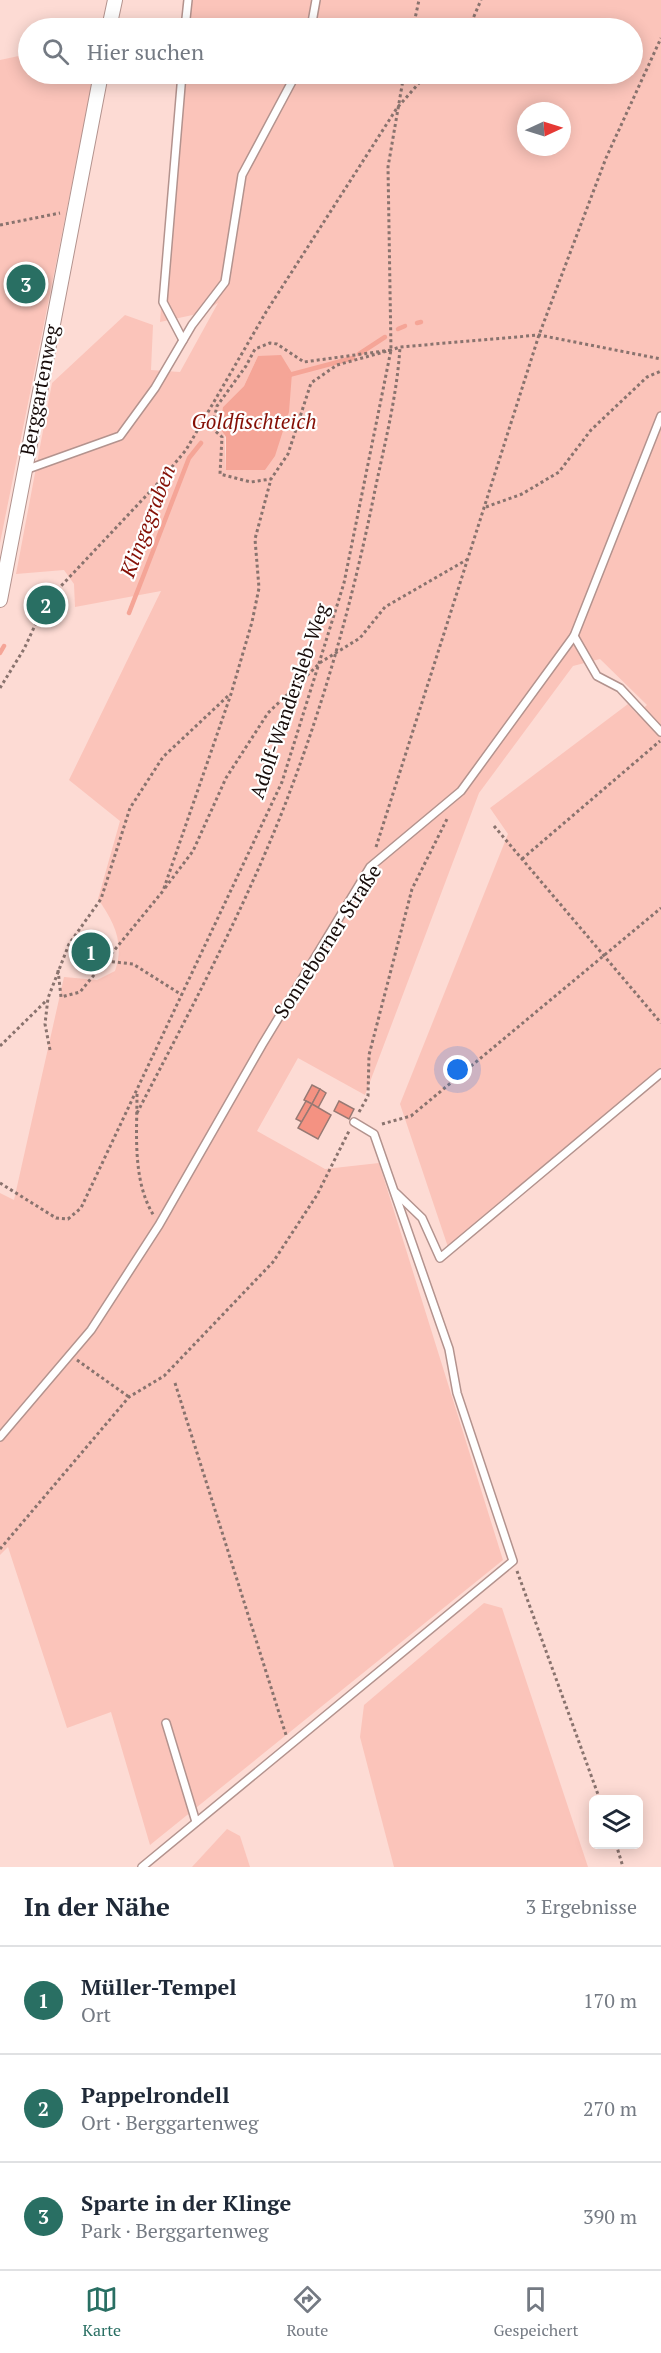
<!DOCTYPE html>
<html lang="de">
<head>
<meta charset="utf-8">
<style>
	body { margin:0; font-family:"PT Serif",serif; background:#f2f2f3; color:#1f2937 }
	.controls { position:absolute; right:18px; bottom:18px; display:grid; overflow:hidden; border-radius:9px; box-shadow:0 3px 15px #0003 }
	.controls button { width:54px; height:54px; display:grid; place-items:center; padding:0; border:0; border-bottom:2px solid #e0e1e3; background:#fff; color:#1f2937; font:30px sans-serif }
	.compass { position:absolute; left:517px; top:102px; width:54px; height:54px; border-radius:50%; background:#fff; box-shadow:0 3px 15px #0003; rotate:86deg }
	.you { position:absolute; left:458px; top:1070px; width:21px; height:21px; margin:-15px; border:4px solid #fff; border-radius:50%; background:#1a73e8; box-shadow:0 0 0 9px #1a73e833 }
	.badge { display:grid; place-items:center; width:39px; height:39px; border-radius:50%; background:#296f63; color:#fff; font-size:20px; font-weight:700 }
	.pin { position:absolute; translate:-50% -50%; border:3px solid #fff; box-shadow:0 2px 6px #0006 }
	.list { margin:0; padding:0; list-style:none }
	h2 { display:flex; justify-content:space-between; align-items:center; height:78px; margin:0; padding:0 24px; font-size:26px }
	h2 small { font-size:20px; font-weight:400; color:#747a83 }
	.list li { display:grid; grid-template-columns:39px 1fr auto; gap:18px; align-items:center; box-sizing:border-box; height:108px; padding:0 24px; border-top:2px solid #e0e1e3 }
	.list b { display:block; font-size:22px; white-space:nowrap }
	.list p { margin:0; font-size:20px; white-space:nowrap; color:#747a83 }
	.list em { font-size:20px; font-style:normal; color:#747a83 }
	.icon { flex:none; width:33px; height:33px; fill:none; stroke:currentColor; stroke-width:2; stroke-linecap:round; stroke-linejoin:round }
	.map { position:relative; flex:none; width:661px; height:1867px; overflow:hidden }
	.search { position:absolute; background:#fff; box-shadow:0 3px 15px #0003; left:18px; right:18px; top:18px; height:66px; display:flex; align-items:center; gap:15px; box-sizing:border-box; padding:0 21px; border-radius:33px; color:#747a83; font-size:22px }
	.sheet { height:402px; background:#fff }
	nav { display:flex; justify-content:space-around; align-items:center; box-sizing:border-box; height:84px; border-top:2px solid #e0e1e3; background:#fff; font-size:16px; color:#747a83 }
	nav a { display:grid; justify-items:center; gap:3px }
	nav .on { color:#296f63 }
	.map>svg:first-child { display:block }
	.green { fill:#fbc4ba; fill-rule:evenodd }
	.water { fill:#f5a597 }
	.lines { fill:none; stroke-linecap:round; stroke-linejoin:round }
	.stream { stroke:#f5a597; stroke-width:4.5 }
	.building { fill:#f49282; stroke:#977973; stroke-width:1.5 }
	.lane-casing { stroke:#b3938e; stroke-width:10 }
	.street-casing { stroke:#b3938e; stroke-width:16 }
	.path { stroke:#89736e; stroke-width:3; stroke-dasharray:3 3; stroke-linecap:butt }
	.lane { stroke:#fff; stroke-width:7 }
	.street { stroke:#fff; stroke-width:14 }
	.labels { text-anchor:middle; dominant-baseline:central; stroke-width:4.5; stroke-linejoin:round; paint-order:stroke }
	.street-label { font-size:20px; fill:#170c0a; stroke:#fff }
	.water-label { font-size:21px; font-style:italic; fill:#851006; stroke:#fff }
</style>
</head>
<body>
<div class="map">
<svg width="661" height="1867" viewBox="0 0 661 1867">
	<rect width="100%" height="100%" fill="#fddbd4"/>
	<g class="green">
		<path d="M183,0h478v1074l-212,176 -49,-146 108,-270 -18,-26 138,-104 9,10 10,-9 -47,-46 -27,7 -94,127 -114,302 -67,-37 -41,73 68,38 54,-6 124,397 -353,285 -39,-133 -44,16 -59,-181 -8,8v-362l14,7 50,-223 33,3 18,-9c10,-28 -1,-49 -17,-72l22,-78 -51,-41 92,-189 -86,16 -1,-23 -10,-14 -48,4 36,-191 73,-68 28,10 -2,45 29,2 38,-69 -16,10 -42,9 18,-248h454v-46h-451zM526,111h36v36h-36zM258,356l-32,114 -3,-63 21,-21z"/>
		<polygon points="28,54 28,74 94,74 0,543 0,60"/>
		<polygon points="484,1603 502,1608 588,1867 394,1867 360,1737 364,1705"/>
		<polygon points="227,1829 240,1836 250,1867 192,1867"/>
	</g>
	<polygon class="water" points="281,355 292,373 289,412 275,456 265,470 226,470 226,437 220,428 223,407 244,386 258,356"/>
	<g class="lines">
		<g class="stream">
			<polyline points="417,323 421,322"/>
			<polyline points="398,329 405,326"/>
			<polyline points="359,354 385,337"/>
			<polyline points="289,375 353,358"/>
			<polyline points="129,613 189,458 201,443"/>
			<polyline points="0,653 4,646"/>
		</g>
	</g>
	<g class="building">
		<circle cx="91" cy="952" r="6"/>
		<polygon points="312,1085 320,1089 312,1104 304,1100"/>
		<polygon points="320,1089 326,1093 318,1108 312,1104"/>
		<polygon points="306,1101 312,1104 302,1122 296,1119"/>
		<polygon points="339,1101 354,1109 349,1119 334,1111"/>
		<polygon points="312,1104 331,1115 318,1139 298,1128"/>
	</g>
	<g class="lines">
		<g class="lane-casing">
			<g id="lane">
				<polyline points="185,28 188,0"/>
				<polyline points="311,28 316,0"/>
				<polyline points="182,74 163,302 183,340"/>
				<polyline points="25,470 120,436 155,388 192,325 225,282 242,175 296,74"/>
				<polyline points="574,636 597,676 620,688 661,732"/>
				<polyline points="396,1193 422,1218 440,1258 661,1073"/>
				<polyline points="0,1437 91,1330 159,1225 262,1045 370,867 461,791 574,636 661,416"/>
				<polyline points="166,1723 196,1822"/>
				<polyline points="142,1867 513,1561 457,1393 449,1349 374,1134 354,1122"/>
			</g>
		</g>
		<g class="street-casing">
			<g id="street">
				<polyline points="109,28 115,0"/>
				<polyline points="0,600 101,74"/>
			</g>
		</g>
		<g class="path">
			<polyline points="413,28 419,0"/>
			<polyline points="469,28 481,0"/>
			<polyline points="0,225 60,213"/>
			<polyline points="391,350 304,362 277,344 270,343 255,349 246,366 217,406 212,428 222,437 220,474 251,482 271,479 288,454 311,383 337,365 391,350 400,347 539,335 661,359"/>
			<polyline points="486,507 522,494 559,472 591,430 647,377 661,371"/>
			<polyline points="0,688 24,649 46,602 160,481 186,450 266,312 397,108 427,74"/>
			<polyline points="494,826 661,1023"/>
			<polyline points="376,847 539,335 606,158 661,38"/>
			<polyline points="522,859 660,741"/>
			<polyline points="165,888 193,851 226,778 268,713 321,662 360,638 385,607 468,559"/>
			<polyline points="106,961 133,964 182,995"/>
			<polyline points="58,970 61,997 80,992 163,891 231,694 252,622 259,588 255,539 271,479"/>
			<polyline points="0,1046 47,1000"/>
			<polyline points="50,1050 45,1024 48,998 69,944 101,899 130,808 163,757 229,695"/>
			<path d="M137,1094c0,39 -5,87 17,122"/>
			<polyline points="359,1112 368,1096 369,1055 412,889 448,817"/>
			<path d="M137,1113c54,-104 115,-218 155,-327 36,-96 63,-196 83,-296 10,-48 22,-94 25,-143"/>
			<polyline points="382,1124 411,1116 661,908"/>
			<polyline points="0,1183 56,1218 68,1219 81,1208 282,782 344,583 391,350 388,167 404,74"/>
			<polyline points="77,1360 129,1397"/>
			<polyline points="175,1383 286,1735"/>
			<polyline points="0,1549 129,1397 164,1376 273,1262 317,1195 349,1131"/>
			<polyline points="517,1571 600,1800"/>
			<polyline points="616,1844 623,1867"/>
		</g>
		<use href="#lane" class="lane"/>
		<use href="#street" class="street"/>
	</g>
	<g class="labels">
		<g class="street-label">
			<text transform="translate(39 390) rotate(-79)">Berggartenweg</text>
			<text transform="translate(289 701) rotate(-71)">Adolf-Wandersleb-Weg</text>
			<text transform="translate(327 941) rotate(-57)">Sonneborner Straße</text>
		</g>
		<g class="water-label">
			<text x="254" y="421">Goldfischteich</text>
			<text transform="translate(147 521) rotate(-69)">Klingegraben</text>
		</g>
	</g>
</svg>
<div class="controls">
<button><svg class="icon" aria-label="layers" viewBox="0 0 24 24"><path d="M12 4l9 5-9 5-9-5zM3 14l9 5 9-5"/></svg></button>
</div>
<svg class="compass" viewBox="-18 -18 36 36"><path d="M0-13l5 13h-10z" fill="#e53935"/><path d="M0 13l5-13h-10z" fill="#747a83"/></svg>
<div class="you"></div>
<div class="pin badge" style="left:91px;top:952px">1</div>
<div class="pin badge" style="left:46px;top:605px">2</div>
<div class="pin badge" style="left:26px;top:284px">3</div>
<div class="search"><svg class="icon" aria-label="search" viewBox="0 0 24 24"><circle cx="10" cy="10" r="6"/><path d="M15 15l6 6"/></svg>Hier suchen</div>
</div>
<section class="sheet">
<h2>In der Nähe<small>3 Ergebnisse</small></h2>
<ul class="list">
<li><span class="badge">1</span><div><b>Müller-Tempel</b><p>Ort</p></div><em>170 m</em></li>
<li><span class="badge">2</span><div><b>Pappelrondell</b><p>Ort · Berggartenweg</p></div><em>270 m</em></li>
<li><span class="badge">3</span><div><b>Sparte in der Klinge</b><p>Park · Berggartenweg</p></div><em>390 m</em></li>
</ul>
</section>
<nav>
<a class="on"><svg class="icon" aria-label="map" viewBox="0 0 24 24"><path d="M3 6l6-2 6 2 6-2v14l-6 2-6-2-6 2zM9 4v14M15 6v14"/></svg>Karte</a>
<a><svg class="icon" aria-label="directions" viewBox="0 0 24 24"><path d="M12 3l9 9-9 9-9-9zM9 14v-3h6M13 9l2 2-2 2"/></svg>Route</a>
<a><svg class="icon" aria-label="saved" viewBox="0 0 24 24"><path d="M7 4h10v16l-5-4-5 4z"/></svg>Gespeichert</a>
</nav>
</body>
</html>
